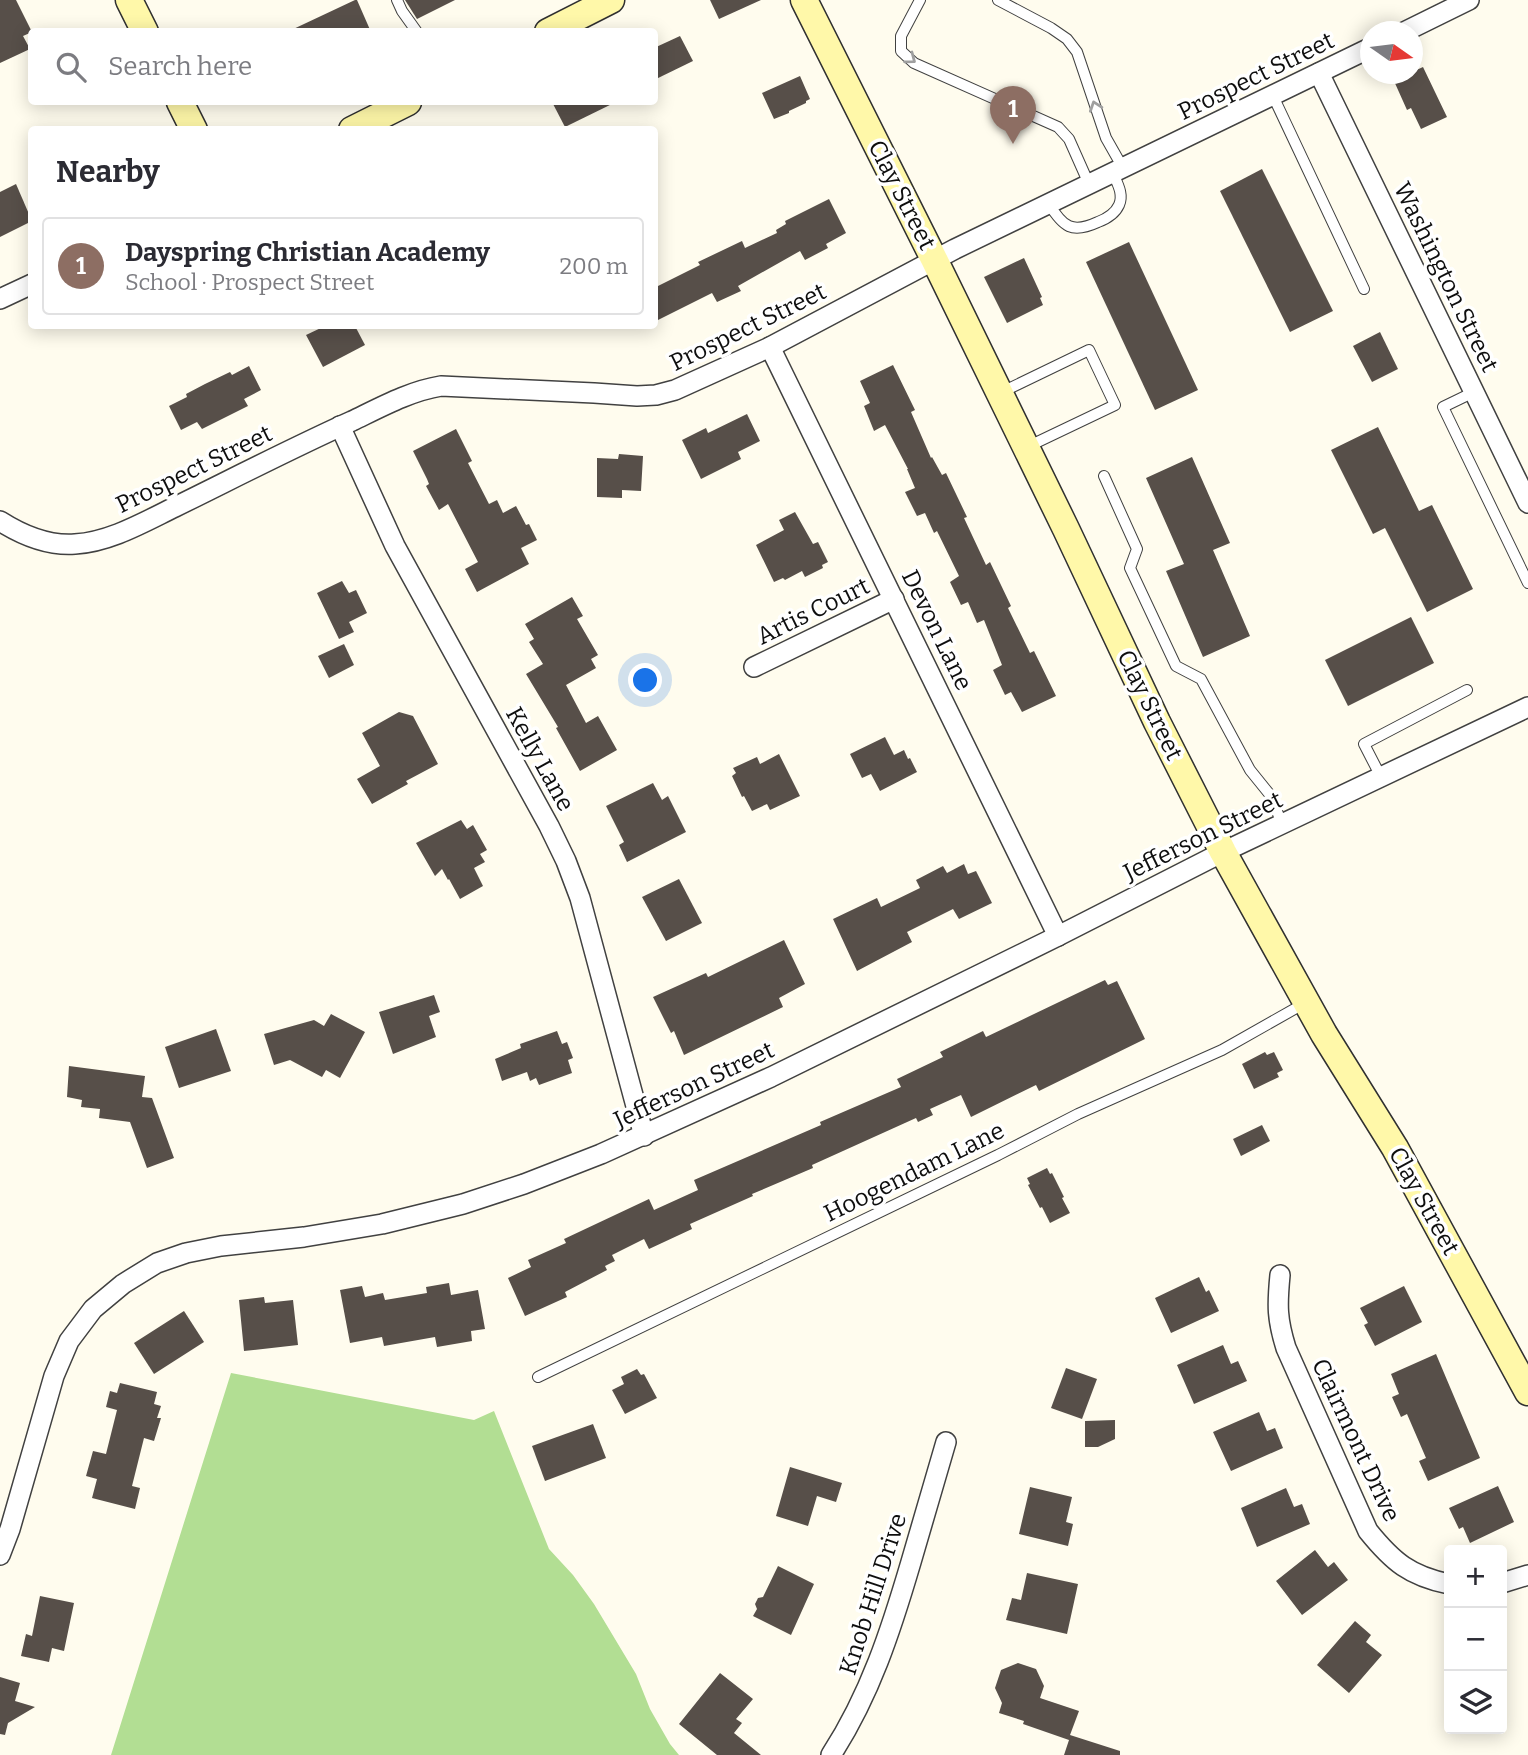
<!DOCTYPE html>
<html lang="en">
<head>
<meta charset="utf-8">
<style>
	body { margin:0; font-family:Bitter,serif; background:#f2f2f3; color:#2b2b33 }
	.controls { position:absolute; right:21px; bottom:21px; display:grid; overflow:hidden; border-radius:7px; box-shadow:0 4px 18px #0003 }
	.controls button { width:63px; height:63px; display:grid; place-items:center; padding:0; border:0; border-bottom:2px solid #e1e1e2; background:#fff; color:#2b2b33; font:35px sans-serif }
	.compass { position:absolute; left:1360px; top:21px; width:63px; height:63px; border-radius:50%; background:#fff; box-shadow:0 4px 18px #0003; rotate:104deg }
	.you { position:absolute; left:646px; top:681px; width:24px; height:24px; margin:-18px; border:5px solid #fff; border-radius:50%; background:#1a73e8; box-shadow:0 0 0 10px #1a73e833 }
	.badge { display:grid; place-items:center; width:46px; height:46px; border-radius:50%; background:#c81b1e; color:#fff; font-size:23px; font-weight:700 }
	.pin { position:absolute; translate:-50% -58px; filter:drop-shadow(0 2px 4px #0008) }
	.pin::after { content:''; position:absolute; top:37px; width:24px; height:21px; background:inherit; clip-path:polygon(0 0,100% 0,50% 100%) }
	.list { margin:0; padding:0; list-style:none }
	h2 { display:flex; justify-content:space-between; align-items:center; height:91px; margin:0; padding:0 28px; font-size:30px }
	h2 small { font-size:23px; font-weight:400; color:#7c7c81 }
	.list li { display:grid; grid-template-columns:46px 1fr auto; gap:21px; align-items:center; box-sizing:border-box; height:98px; margin:0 14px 14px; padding:0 14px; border:2px solid #e1e1e2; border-radius:7px }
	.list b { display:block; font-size:26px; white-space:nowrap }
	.list p { margin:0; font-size:23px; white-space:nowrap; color:#7c7c81 }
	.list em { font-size:23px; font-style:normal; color:#7c7c81 }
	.icon { flex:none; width:38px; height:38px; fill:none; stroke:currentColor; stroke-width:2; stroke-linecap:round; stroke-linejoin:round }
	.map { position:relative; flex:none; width:1528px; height:1755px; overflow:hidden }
	.search { position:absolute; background:#fff; box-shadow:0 4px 18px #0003; left:28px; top:28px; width:630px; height:77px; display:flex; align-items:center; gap:18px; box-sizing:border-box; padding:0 24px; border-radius:7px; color:#7c7c81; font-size:26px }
	.panel { position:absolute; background:#fff; box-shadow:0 4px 18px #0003; left:28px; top:126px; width:630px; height:203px; border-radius:7px }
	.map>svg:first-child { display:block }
	.forest { fill:#b2de93 }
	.building { fill:#574f49 }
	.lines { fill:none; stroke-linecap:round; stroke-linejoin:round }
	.lane-casing { stroke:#414141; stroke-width:12 }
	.street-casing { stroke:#414141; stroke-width:22 }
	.secondary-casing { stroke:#303030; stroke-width:29 }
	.lane { stroke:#fff; stroke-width:10 }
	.street { stroke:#fff; stroke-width:19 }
	.secondary { stroke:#fff8a9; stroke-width:26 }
	.oneway { stroke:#9f9f9f }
	.labels { text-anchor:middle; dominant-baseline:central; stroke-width:7; stroke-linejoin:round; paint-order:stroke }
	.street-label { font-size:24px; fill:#0e0e0e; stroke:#fff }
</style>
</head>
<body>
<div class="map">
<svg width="1528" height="1755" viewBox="0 0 1528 1755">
	<rect width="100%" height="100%" fill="#fffcee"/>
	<polygon class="forest" points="231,1373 474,1420 494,1411 549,1549 573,1575 594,1604 636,1674 650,1709 670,1744 679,1755 111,1755"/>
	<g class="building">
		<polygon points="0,0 16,0 32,32 23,36 30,49 0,63"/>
		<polygon points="355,0 357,0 371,32 287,32"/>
		<polygon points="405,0 455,0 417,19"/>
		<polygon points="710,0 761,0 719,19"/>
		<polygon points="680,36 693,61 654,80 654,48"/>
		<polygon points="1423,67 1447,117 1421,129 1411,108 1407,110 1394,81 1412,74 1412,72"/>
		<polygon points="800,76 810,99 806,101 806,103 789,111 789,113 774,119 762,93"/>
		<polygon points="552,102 616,102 565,127"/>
		<polygon points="1262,169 1333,311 1290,332 1220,191"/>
		<polygon points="16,184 32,221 0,237 0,192"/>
		<polygon points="829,199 846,233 826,244 828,248 805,260 800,251 738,286 741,291 717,302 712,293 654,322 654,288 700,265 698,262 742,241 745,248 777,233 776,230 786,224 785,221"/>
		<polygon points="1129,242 1198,390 1155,410 1086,262"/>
		<polygon points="1024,258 1042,297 1040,298 1043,305 1007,323 984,277"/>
		<polygon points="325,326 355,326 365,345 323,367 306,335"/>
		<polygon points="1380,332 1398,369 1372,382 1353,346"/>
		<polygon points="893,365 915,410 911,412 931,458 932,457 942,475 946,473 967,517 964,518 986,565 990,562 1011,606 1008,608 1030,653 1034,651 1056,696 1022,712 1011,692 1005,695 993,670 1002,665 984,620 977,623 968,602 961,605 950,582 959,576 937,531 934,533 925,513 917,516 905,492 915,488 907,469 908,469 885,425 874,431 864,406 870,403 860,381"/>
		<polygon points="249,366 261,390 244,399 248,406 202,429 197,422 181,430 169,406 187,397 186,394 205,384 230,372 232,375"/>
		<polygon points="747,414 760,441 738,452 741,459 701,479 682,440 706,428 708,433"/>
		<polygon points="1378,427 1419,511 1432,505 1473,589 1427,612 1385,528 1373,534 1331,450"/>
		<polygon points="456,429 472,461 468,463 489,504 497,500 503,513 516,506 526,525 529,524 537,540 521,548 529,564 477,592 465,569 478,562 448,504 439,510 426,486 429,484 427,479 413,451"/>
		<polygon points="619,454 643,456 641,491 622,490 622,498 597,497 597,458 618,459"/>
		<polygon points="1192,457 1230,543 1213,550 1250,636 1203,657 1166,571 1184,564 1146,478"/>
		<polygon points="795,512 813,544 818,542 828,562 822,565 823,568 805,577 802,571 785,580 783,578 774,582 756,545 784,530 779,520"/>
		<polygon points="342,581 349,593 356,590 367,613 349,622 354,632 339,639 317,593"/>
		<polygon points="572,597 583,616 577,619 598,655 591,659 596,668 566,685 586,723 598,716 617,750 580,771 556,728 558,727 526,674 543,664 529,642 534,639 525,624"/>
		<polygon points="1411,617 1434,663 1348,706 1325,660"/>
		<polygon points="344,644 354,665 329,678 318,656"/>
		<polygon points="399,712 413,716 438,764 406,781 408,784 372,804 357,779 380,766 362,733"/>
		<polygon points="885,737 894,755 904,750 908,759 910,758 917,772 880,791 871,774 862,778 850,754"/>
		<polygon points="779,754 800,796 770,810 767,804 752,811 744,796 742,797 732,776 736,773 733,768 757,757 760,764"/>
		<polygon points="653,783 662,800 668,796 686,832 627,862 619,845 624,842 606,806"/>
		<polygon points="461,820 467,829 473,825 487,850 480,854 485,862 474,868 483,886 460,899 449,879 448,880 442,869 435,876 416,843"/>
		<polygon points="964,864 968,874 976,871 992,903 959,919 953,909 907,932 912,942 857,971 833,919 877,898 881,907 920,888 916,880 943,866 947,873"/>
		<polygon points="679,879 702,923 666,941 642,897"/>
		<polygon points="784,940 805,984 779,998 783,1007 684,1055 674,1031 671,1033 653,997 706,973 708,977"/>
		<polygon points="1105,980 1108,985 1117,981 1145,1039 1039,1091 1036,1085 971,1117 961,1095 930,1109 933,1115 918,1122 916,1118 812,1165 813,1168 752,1194 753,1196 690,1224 692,1229 649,1249 644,1239 612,1255 615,1261 605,1266 607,1270 565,1292 567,1297 525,1316 508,1278 531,1267 528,1260 566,1243 564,1239 649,1199 654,1210 698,1190 694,1180 821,1125 820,1122 901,1087 897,1079 943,1057 940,1052 983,1031 986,1037"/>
		<polygon points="434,995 440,1012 429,1016 436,1037 393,1054 379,1012"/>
		<polygon points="331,1014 365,1032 340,1078 326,1070 322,1077 290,1060 274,1065 264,1034 314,1020 324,1026"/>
		<polygon points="216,1029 231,1071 179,1088 165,1047"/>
		<polygon points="557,1031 562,1044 567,1042 573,1058 568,1060 572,1073 539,1085 536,1078 530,1081 527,1072 502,1081 495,1059 521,1048 520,1044"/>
		<polygon points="1265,1052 1267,1055 1274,1052 1283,1070 1277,1073 1279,1077 1254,1089 1242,1064"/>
		<polygon points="69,1066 145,1076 142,1097 152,1098 174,1158 147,1168 130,1122 99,1118 100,1109 81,1107 82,1100 67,1097"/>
		<polygon points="1262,1125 1270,1141 1241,1156 1233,1139"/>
		<polygon points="1047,1168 1050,1174 1052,1173 1064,1197 1062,1198 1070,1213 1050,1223 1042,1207 1040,1208 1028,1185 1030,1184 1027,1178"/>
		<polygon points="1199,1277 1206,1292 1209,1290 1219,1311 1171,1333 1155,1298"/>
		<polygon points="449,1283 451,1295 478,1290 485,1329 471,1331 472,1341 437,1347 435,1337 384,1346 382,1337 350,1343 340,1290 362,1286 365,1297 383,1293 385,1300 427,1293 426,1287"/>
		<polygon points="1404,1286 1422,1322 1375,1346 1364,1325 1368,1323 1360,1308"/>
		<polygon points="264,1297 265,1303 293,1300 298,1345 244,1351 239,1300"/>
		<polygon points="184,1311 204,1342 154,1374 134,1343"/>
		<polygon points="1223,1345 1231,1364 1238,1361 1247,1381 1194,1404 1177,1365"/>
		<polygon points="1436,1354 1480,1458 1428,1481 1419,1461 1426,1458 1407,1414 1401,1417 1392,1397 1399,1394 1391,1374"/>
		<polygon points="1066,1368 1097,1379 1082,1419 1051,1408"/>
		<polygon points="637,1369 641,1375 644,1374 657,1398 625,1414 612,1390 624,1384 621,1377"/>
		<polygon points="120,1383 157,1392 154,1404 161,1406 157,1418 161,1418 154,1441 144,1438 132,1486 140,1488 135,1509 92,1498 97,1479 86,1476 93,1451 106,1454 117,1410 106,1407 110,1391 117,1393"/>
		<polygon points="1259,1412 1267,1431 1275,1428 1283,1448 1231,1471 1213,1432"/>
		<polygon points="1115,1420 1115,1439 1098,1447 1085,1447 1085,1421"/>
		<polygon points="593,1424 606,1458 545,1481 532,1446"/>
		<polygon points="790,1467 842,1483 836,1502 817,1496 808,1526 776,1516"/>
		<polygon points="1498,1486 1514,1522 1470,1543 1463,1527 1459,1529 1449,1508"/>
		<polygon points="1030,1487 1072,1497 1066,1522 1073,1524 1068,1546 1019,1534"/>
		<polygon points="1286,1488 1294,1507 1302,1504 1310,1524 1257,1547 1241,1508"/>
		<polygon points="1315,1550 1328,1567 1334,1562 1348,1580 1302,1615 1276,1581"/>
		<polygon points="778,1566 814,1584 791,1635 753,1616 757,1609 755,1604 758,1598 763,1597"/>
		<polygon points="1027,1573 1078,1584 1067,1634 1006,1620 1012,1598 1021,1600"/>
		<polygon points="40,1596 74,1603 64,1651 52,1648 49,1662 21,1656 26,1634 32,1636"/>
		<polygon points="1355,1621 1371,1635 1366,1642 1382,1655 1349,1693 1317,1665"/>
		<polygon points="1018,1663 1036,1669 1044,1686 1040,1698 1079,1711 1070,1735 1120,1751 1120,1755 1064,1755 1070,1737 1069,1740 1023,1724 1024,1721 999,1713 1002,1703 995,1688 1001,1670"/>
		<polygon points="720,1673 753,1699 736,1719 742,1723 734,1733 761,1755 717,1755 679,1724"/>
		<polygon points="0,1677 20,1683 15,1701 35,1707 8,1723 5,1735 0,1734"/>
	</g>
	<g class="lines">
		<g class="lane-casing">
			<g id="lane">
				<polyline points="397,0 402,11 417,32"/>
				<polyline points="920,0 901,36 901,51 914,63 1058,127 1069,139 1089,184"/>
				<polyline points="998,0 1051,28 1067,39 1077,52 1106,138 1123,168"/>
				<polyline points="1273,96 1364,289"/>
				<path d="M1049,204c14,23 23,30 49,18 8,-3 17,-8 21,-17 5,-11 -2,-22 -6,-32"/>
				<polyline points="1474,392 1443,407 1528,583"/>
				<polyline points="1000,393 1089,350 1115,405 1027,447"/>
				<polyline points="1104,476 1137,549 1130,568 1176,666 1201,679 1250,770 1271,796 1282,824"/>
				<polyline points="1381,777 1364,744 1467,690"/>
				<polyline points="538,1377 998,1155 1078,1114 1222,1050 1305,1003"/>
			</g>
		</g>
		<g class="street-casing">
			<g id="street">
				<polyline points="1404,32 1469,0"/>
				<polyline points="1319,73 1528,503"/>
				<polyline points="0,299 32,284"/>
				<polyline points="770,347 1058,936"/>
				<polyline points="340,426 395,546 549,826 566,861 580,898 644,1136"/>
				<path d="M0,521c22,14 48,25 75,23 35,-2 69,-22 100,-37 59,-29 117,-59 177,-86 29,-14 58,-30 89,-35l153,7 43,3 19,-1 19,-5 95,-43 185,-98 415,-201"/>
				<polyline points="754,667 894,599"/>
				<path d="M1280,1275c-3,31 -3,44 6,73l82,183c25,31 42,45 81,53"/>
				<polyline points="0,1555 10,1529 54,1376 69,1341 93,1309 123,1284 157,1263 186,1253 221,1246 304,1237 382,1224 463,1204 524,1184 601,1154 771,1077 1058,936 1223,852 1528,707"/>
				<polyline points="1502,1583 1528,1575"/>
				<path d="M831,1755c39,-60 60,-125 80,-193 12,-40 23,-80 35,-120"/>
			</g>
		</g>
		<g class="secondary-casing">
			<g id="secondary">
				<polyline points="129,0 145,32"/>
				<polyline points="804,0 934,259 1066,529 1157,722 1223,852 1324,1034 1395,1148 1528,1392"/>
				<polyline points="548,32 611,0"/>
				<polyline points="180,102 194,130"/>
				<polyline points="352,130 408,102"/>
			</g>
		</g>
		<use href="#lane" class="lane"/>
		<use href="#street" class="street"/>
		<use href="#secondary" class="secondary"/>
	</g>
	<defs><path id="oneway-chevron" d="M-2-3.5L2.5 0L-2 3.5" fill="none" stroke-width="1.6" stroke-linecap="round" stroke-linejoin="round" transform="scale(1.75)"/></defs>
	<g class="oneway">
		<use href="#oneway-chevron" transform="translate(911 59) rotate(37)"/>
		<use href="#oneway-chevron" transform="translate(1095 106) rotate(-109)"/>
	</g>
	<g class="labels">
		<g class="street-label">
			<text transform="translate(1256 76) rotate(-26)">Prospect Street</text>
			<text transform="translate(902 195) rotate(63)">Clay Street</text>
			<text transform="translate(1446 277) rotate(64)">Washington Street</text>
			<text transform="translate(748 327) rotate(-26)">Prospect Street</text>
			<text transform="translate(194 469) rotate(-26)">Prospect Street</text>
			<text transform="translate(813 611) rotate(-26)">Artis Court</text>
			<text transform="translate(937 630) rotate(64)">Devon Lane</text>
			<text transform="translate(1150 705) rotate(64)">Clay Street</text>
			<text transform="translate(540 759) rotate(61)">Kelly Lane</text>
			<text transform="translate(1203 836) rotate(-26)">Jefferson Street</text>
			<text transform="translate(694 1085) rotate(-25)">Jefferson Street</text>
			<text transform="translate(914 1172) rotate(-26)">Hoogendam Lane</text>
			<text transform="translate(1424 1201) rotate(61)">Clay Street</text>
			<text transform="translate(1356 1440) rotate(65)">Clairmont Drive</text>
			<text transform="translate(873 1594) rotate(-72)">Knob Hill Drive</text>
		</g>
	</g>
</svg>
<div class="controls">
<button>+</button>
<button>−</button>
<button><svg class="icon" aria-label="layers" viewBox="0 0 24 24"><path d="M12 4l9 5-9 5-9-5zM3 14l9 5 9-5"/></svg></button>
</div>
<svg class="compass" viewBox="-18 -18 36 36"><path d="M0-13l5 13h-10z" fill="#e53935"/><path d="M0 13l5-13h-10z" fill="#7c7c81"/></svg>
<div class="you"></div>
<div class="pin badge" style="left:1013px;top:144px;background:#8d6e63">1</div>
<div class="search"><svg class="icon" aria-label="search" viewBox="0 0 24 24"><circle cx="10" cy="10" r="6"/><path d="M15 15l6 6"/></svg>Search here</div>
<section class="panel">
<h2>Nearby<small></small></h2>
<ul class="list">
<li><span class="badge" style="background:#8d6e63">1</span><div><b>Dayspring Christian Academy</b><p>School · Prospect Street</p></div><em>200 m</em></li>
</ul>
</section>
</div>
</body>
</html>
